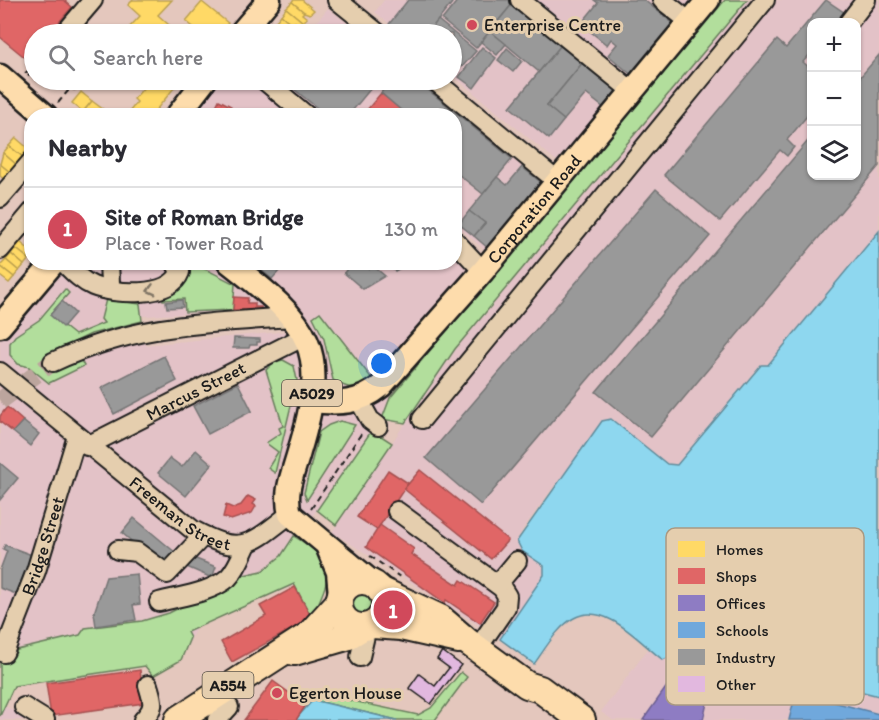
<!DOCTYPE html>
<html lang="en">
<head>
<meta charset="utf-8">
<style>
	body { margin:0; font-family:Itim,sans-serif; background:#f7f7f7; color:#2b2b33 }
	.controls { position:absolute; right:18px; top:18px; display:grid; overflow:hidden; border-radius:12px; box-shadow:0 2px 4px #0004 }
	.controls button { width:54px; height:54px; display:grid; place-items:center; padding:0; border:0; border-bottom:2px solid #e1e1e2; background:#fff; color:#2b2b33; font:30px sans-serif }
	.you { position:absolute; left:382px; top:364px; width:21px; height:21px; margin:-15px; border:4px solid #fff; border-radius:50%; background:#1a73e8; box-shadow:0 0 0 9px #1a73e833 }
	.badge { display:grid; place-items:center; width:39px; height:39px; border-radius:50%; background:#d1495b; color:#fff; font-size:20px; font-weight:700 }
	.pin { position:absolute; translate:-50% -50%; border:3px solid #fff; box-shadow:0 2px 6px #0006 }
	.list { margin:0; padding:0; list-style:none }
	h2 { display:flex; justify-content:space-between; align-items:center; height:78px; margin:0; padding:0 24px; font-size:26px }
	h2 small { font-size:20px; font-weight:400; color:#7c7c81 }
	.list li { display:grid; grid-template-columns:39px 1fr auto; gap:18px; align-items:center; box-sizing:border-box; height:84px; padding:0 24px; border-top:2px solid #e1e1e2 }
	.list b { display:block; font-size:22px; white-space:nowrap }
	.list p { margin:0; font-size:20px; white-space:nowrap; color:#7c7c81 }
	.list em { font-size:20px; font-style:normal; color:#7c7c81 }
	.icon { flex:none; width:33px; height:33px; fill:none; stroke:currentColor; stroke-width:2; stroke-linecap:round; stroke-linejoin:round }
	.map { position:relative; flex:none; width:879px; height:720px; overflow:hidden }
	.search { position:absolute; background:#fff; box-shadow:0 2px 4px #0004; left:24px; top:24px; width:438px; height:66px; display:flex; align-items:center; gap:15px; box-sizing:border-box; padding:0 21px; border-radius:33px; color:#7c7c81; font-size:22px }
	.panel { position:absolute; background:#fff; box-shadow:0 2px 4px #0004; left:24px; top:108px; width:438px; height:162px; border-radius:24px }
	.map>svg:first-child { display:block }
	.built { fill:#e3c2c7; fill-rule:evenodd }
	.green { fill:#b2de9c; stroke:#677d5c; stroke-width:1.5 }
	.water { fill:#8ed7ef; stroke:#608c9b; stroke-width:1.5 }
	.homes { fill:#ffd966; stroke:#bba050; stroke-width:1.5 }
	.shops { fill:#e06666; stroke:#a55050; stroke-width:1.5 }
	.offices { fill:#8e7cc3; stroke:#6c5f91; stroke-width:1.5 }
	.schools { fill:#6fa8dc; stroke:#567ea2; stroke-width:1.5 }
	.industry { fill:#999; stroke:#747474; stroke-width:1.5 }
	.building { fill:#e2b8df; stroke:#1c1c1c; stroke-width:1.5 }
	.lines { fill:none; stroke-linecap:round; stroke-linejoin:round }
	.minor-tunnel { stroke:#bca59d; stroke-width:18; stroke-dasharray:18 9; stroke-linecap:butt }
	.minor-casing { stroke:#1c1c1c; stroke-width:22 }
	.major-casing { stroke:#1c1c1c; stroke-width:27 }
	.highway-casing { stroke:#1c1c1c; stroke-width:30 }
	.path { stroke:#1c1c1c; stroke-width:2; stroke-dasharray:6 4.5; stroke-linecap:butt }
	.minor { stroke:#e5ceae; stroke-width:18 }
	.major { stroke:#fddcac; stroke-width:22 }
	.highway { stroke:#fddcac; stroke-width:26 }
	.oneway { stroke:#807565 }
	.poi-dot { fill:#d1495b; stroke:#e5ceae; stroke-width:2 }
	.labels { text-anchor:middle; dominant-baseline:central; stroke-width:6; stroke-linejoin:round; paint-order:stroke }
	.shield { fill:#e5ceae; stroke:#585148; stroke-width:1.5 }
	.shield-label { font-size:16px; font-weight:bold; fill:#1c1c1c }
	.poi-label { font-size:18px; fill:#1c1c1c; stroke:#e5ceae; text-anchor:start }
	.street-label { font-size:18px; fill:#1c1c1c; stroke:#e5ceae }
	.key { fill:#e5ceae; stroke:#a99982; stroke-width:1.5 }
	.key-label { font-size:16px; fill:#1c1c1c }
</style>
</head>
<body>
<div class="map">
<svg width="879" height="720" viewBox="0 0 879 720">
	<rect width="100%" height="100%" fill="#e4c7bd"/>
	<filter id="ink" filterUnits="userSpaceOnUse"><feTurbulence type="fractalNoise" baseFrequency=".0167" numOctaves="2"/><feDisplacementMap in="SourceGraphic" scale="12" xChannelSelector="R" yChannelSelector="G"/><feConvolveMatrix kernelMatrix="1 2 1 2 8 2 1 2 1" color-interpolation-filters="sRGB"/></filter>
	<g filter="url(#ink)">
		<g class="built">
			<polygon points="384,0 509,0 619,90 559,163 452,75 452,34 402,34 375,12"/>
			<polygon points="533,0 698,0 630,82"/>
			<path d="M747,0h132v231l-111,134h-8l-83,100h-10l-56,-46 -56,66 -32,44 -6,11 6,11 21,16v8l-44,64 -168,-107 123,-183zM812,22h44v154h-44z"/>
			<polygon points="328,8 361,34 307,34"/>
			<polygon points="205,80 264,80 308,116 177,116"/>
			<polygon points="277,80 416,80 543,184 487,252 455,224 454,116 321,115"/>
			<path d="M455,240l36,39 -100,119 -9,21 -10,11 -55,80 -22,25 19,41 -118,52 -15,32 -167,26 -9,20 24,14h-29v-394l54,-63 400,-1zM282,305l18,25 -154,15 -1,-5 -65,19 3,7 -33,16 -1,-28 42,-20 51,-13v-5l119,-6z"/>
			<polygon points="688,648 879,696 879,720 613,720 601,712 648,649 663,660"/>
		</g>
		<g class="green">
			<polygon points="725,0 747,0 455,349 405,423 382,419 390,398"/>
			<path d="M183,263c15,0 37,14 52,21l-2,26 -48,2 -1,-13 -21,1 -1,-6z"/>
			<polygon points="65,289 69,293 50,315 75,335 104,323 101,319 106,299 140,304 142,321 91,334 49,354 57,370 80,359 84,366 49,383 29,367 18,364 10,355 10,343 15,336 39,320"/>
			<path d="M320,312l53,68c-17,9 -23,11 -40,0l-9,-41 -11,-22z"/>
			<polygon points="283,360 294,366 297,380 275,473 268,468 278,452 266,443 281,433 279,428 283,426 266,370 274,362"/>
			<polygon points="340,421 355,425 307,500 304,493 319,432 329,425"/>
			<polygon points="372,430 392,443 336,525 317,510"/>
			<path d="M294,536c45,27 37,39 18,82l-18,-34 -107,48 3,6 -9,22 -28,16 -8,-10 -131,20 -14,30v-57l14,-3 3,-6 63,-15 5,-7 57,-7 27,-8 75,-38 18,-4 19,-15z"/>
			<circle cx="362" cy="604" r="12"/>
			<polygon points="461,672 467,677 435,720 397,720 317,701 320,694 418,715 431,708"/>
		</g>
		<g class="water">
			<path d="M879,231v465l-190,-48 -26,12c-23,-17 -57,-59 -89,-42 -16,8 -29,31 -40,46l-34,-25 44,-64v-9l-22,-15 -5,-10 85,-120 9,-2 56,45 10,1 84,-100h7z"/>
			<polygon points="313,700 317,701 397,720 295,720"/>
		</g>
		<g class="homes">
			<polygon points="133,0 172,0 158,15 169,25 160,34 125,32 140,16 128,5"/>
			<polygon points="293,0 302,0 314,10 310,14 304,12 292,2"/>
			<polygon points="202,2 228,23 219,34 195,34 198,31 186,21"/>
			<polygon points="292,2 304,12 302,14 307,18 303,22 286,8"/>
			<polygon points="286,8 303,22 300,26 295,22 293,25 281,15"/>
			<polygon points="281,15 293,25 295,30 292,34 276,21"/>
			<polygon points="276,21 292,34 279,34 271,27"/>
			<polygon points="150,80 179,82 151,116 126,116 137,102 134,99"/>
			<polygon points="81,92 92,101 83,112 72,103"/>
			<polygon points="92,101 104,110 99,116 87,116 83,112"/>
			<polygon points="16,138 30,150 24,158 9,146"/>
			<polygon points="9,146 24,158 18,166 3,153"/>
			<polygon points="3,153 18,166 11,173 0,164"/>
			<polygon points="0,164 11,173 5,180 0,176"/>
			<polygon points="20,242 32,252 29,259 15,248"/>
			<polygon points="15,248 29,259 24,265 11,254"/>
			<polygon points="11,254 24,265 19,271 6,260"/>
			<polygon points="6,260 19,271 14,277 0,266"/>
			<polygon points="0,266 14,277 9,283 0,276"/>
		</g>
		<g class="shops">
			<polygon points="0,0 64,0 72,7 49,34 34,34 34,52 28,60 0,37"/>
			<polygon points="381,93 408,116 362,116"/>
			<polygon points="219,100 231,106 227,116 211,116"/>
			<polygon points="234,297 248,298 247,303 255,303 255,307 261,307 261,310 233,310"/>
			<polygon points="7,407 23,421 13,432 0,422 0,416"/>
			<polygon points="388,470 408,483 377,530 357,517"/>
			<polygon points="420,470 508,540 491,559 404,489"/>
			<polygon points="248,496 256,500 253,504 256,506 252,513 231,520 223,517 226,505 233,508 241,505"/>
			<polygon points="380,525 414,549 411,554 458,585 461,580 494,602 480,623 446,600 445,603 366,547"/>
			<polygon points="295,587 312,618 232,662 221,642 266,616 260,606"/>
			<polygon points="140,670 144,703 51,716 46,683"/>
			<polygon points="273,681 306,705 296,720 244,720"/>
		</g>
		<polygon class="offices" points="687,658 716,665 703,720 643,720"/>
		<polygon class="schools" points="796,692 879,714 879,720 789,720"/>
		<g class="industry">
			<polygon points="408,0 449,0 452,3 427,34 402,34 389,24"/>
			<polygon points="458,0 509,0 513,3 476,48 442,20"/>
			<polygon points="594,0 644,0 675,25 634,77 608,55 617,44 611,39 607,45 581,24 598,3"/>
			<polygon points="826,0 845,13 837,22 812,22 812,52 803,62 812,70 812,110 787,140 794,147 787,156 780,150 720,221 664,175 777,40 786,48"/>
			<polygon points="513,3 562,44 539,72 490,31"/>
			<polygon points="438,20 476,51 462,67 452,58 452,34 427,34"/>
			<polygon points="348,24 361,34 339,34"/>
			<polygon points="490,31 506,44 497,55 481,42"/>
			<polygon points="562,44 584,61 547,106 564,120 549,139 510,107"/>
			<polygon points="482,47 496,58 474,88 459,77"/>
			<polygon points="507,48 522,61 513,72 498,60"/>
			<polygon points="879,55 879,166 651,437 596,392 812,136 812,176 856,176 856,82"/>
			<polygon points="584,61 619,90 604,108 586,94 564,120 547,106"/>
			<polygon points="283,80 416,80 512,159 483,194 454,171 454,116 408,116 381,93 384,88 376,82 348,116 327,116"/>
			<polygon points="522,167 543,184 489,249 474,236 485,223 469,211 497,177 507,185"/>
			<polygon points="656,189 710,236 481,505 426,458"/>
			<polygon points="469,211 485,223 474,236 459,224"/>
			<polygon points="257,262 287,262 272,279 255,265"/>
			<polygon points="352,262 360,262 369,269 372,265 385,276 363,289 344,273"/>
			<polygon points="385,262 411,262 395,271"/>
			<polygon points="182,300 183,307 167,308 166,302"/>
			<polygon points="62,301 75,313 63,327 50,315"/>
			<polygon points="234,338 260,339 260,342 257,342 257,345 250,345 249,348 233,348"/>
			<polygon points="164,356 177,381 114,414 101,388"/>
			<polygon points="238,383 252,411 208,434 193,406"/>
			<polygon points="23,421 39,434 30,446 13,432"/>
			<polygon points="196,450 212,464 186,496 158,473 170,458 182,467"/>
			<polygon points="0,463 18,478 0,500"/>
			<polygon points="134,518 176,553 163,568 122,533"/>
			<polygon points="5,545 32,555 27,569 32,571 25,590 19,588 16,594 0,588 0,570 7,551 3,549"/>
			<polygon points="191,557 216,567 212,578 187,567"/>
			<polygon points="137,574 140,604 133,605 136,620 96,626 94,613 106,577"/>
		</g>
		<polygon class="building" points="442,651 461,665 431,704 409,688 419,674 435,686 449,668 437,659"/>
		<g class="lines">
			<polyline class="minor-tunnel" points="0,401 53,362"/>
			<g class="minor-casing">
				<g id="minor">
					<polyline points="337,0 379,34"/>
					<polyline points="520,0 632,91"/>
					<polyline points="662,0 690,22"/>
					<polyline points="849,22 866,0"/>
					<polyline points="64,34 93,0"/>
					<polyline points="264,80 307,116"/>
					<polyline points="434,80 557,181"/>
					<polyline points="0,198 32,161"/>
					<polyline points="454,240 483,271"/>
					<polyline points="0,250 32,212"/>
					<path d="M63,262c9,9 18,19 30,24 20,8 77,13 87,-14l-5,-10"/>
					<polyline points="104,289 110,283 109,262"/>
					<path d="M53,362c83,-38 151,-39 240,-45"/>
					<path id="s1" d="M0,372l193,158c48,26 56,16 97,-16"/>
					<polyline points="359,400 370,420 378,426"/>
					<polyline points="422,419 765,0"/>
					<path id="s2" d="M87,446l218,-110"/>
					<polyline points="397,511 502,588 507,596 506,607 477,649"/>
					<polyline points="118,550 137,552 167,574 203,536"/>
					<polyline points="498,584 517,561"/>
					<path d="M159,602c22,-6 51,-9 69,-24 9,-9 14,-23 19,-34"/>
					<path id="s3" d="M4,653l32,-82 41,-135"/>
					<polyline points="360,657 367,627"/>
					<polyline points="24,707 45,720"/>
					<path d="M143,720c13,-13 10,-18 5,-35"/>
					<polyline points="217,720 229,707"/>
				</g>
			</g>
			<g class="major-casing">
				<g id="major">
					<polyline points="240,34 269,0"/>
					<polyline points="0,76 46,116"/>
					<polyline points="177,116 205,80"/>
					<path d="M229,262c82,64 102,85 70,190 -6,22 -15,39 -9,62l84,70"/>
					<polyline points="0,326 54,262"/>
					<path id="s4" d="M311,401c28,3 48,3 70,-15l102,-115 225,-271"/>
					<polyline points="328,548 338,572 340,595"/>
				</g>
			</g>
			<g class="highway-casing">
				<g id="highway">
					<circle cx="362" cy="604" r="23"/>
					<polyline points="380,590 440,618 468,642 527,685 540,689 582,720"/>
					<polyline points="372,625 401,627 459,640"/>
					<polyline points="294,652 346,637 361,628"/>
					<polyline points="178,720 309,635 338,603"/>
				</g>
			</g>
			<g class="path">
				<polyline points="25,73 34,67"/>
				<polyline points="28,76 34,69"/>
				<polyline points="58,103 68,91 114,80"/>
				<polyline points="311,509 361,434"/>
				<polyline points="370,556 400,577"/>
			</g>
			<use href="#minor" class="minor"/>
			<use href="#major" class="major"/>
			<use href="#highway" class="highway"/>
		</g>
		<defs><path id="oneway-chevron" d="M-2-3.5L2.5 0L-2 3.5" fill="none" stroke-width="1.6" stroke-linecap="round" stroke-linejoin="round" transform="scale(1.5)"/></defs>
		<use class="oneway" href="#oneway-chevron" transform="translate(151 290) rotate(165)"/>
	</g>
	<g class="poi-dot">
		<circle cx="472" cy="25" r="6"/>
		<circle cx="277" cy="693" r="6"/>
	</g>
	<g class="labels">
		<g class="shield">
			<rect x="282" y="380" width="60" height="26" rx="4.5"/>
			<rect x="202.5" y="672" width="51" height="26" rx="4.5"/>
		</g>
		<g class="shield-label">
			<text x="312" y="393">A5029</text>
			<text x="228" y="685">A554</text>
		</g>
		<g class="poi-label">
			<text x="484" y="25">Enterprise Centre</text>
			<text x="289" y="693">Egerton House</text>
		</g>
		<g class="street-label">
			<text stroke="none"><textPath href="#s4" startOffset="308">Corporation Road</textPath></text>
			<text stroke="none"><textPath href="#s2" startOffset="122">Marcus Street</textPath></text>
			<text stroke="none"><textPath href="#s1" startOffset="230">Freeman Street</textPath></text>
			<text stroke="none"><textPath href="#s3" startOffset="114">Bridge Street</textPath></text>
		</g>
	</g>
	<rect x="666" y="528" width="198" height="177" rx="9" class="key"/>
	<rect x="678" y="541" width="27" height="16" fill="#ffd966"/>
	<rect x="678" y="568" width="27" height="16" fill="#e06666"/>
	<rect x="678" y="595" width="27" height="16" fill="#8e7cc3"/>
	<rect x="678" y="622" width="27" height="16" fill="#6fa8dc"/>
	<rect x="678" y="649" width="27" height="16" fill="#999"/>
	<rect x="678" y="676" width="27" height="16" fill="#e2b8df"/>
	<g class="key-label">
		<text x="716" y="555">Homes</text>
		<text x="716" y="582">Shops</text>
		<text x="716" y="609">Offices</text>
		<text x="716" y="636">Schools</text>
		<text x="716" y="663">Industry</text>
		<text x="716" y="690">Other</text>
	</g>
</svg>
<div class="controls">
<button>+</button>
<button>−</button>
<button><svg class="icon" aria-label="layers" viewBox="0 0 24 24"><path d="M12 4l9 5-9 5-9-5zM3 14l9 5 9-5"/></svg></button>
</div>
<div class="you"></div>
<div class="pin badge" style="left:393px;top:610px">1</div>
<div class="search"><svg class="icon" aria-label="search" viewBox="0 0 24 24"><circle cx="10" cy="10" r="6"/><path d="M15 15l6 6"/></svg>Search here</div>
<section class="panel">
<h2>Nearby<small></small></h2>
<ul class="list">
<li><span class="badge">1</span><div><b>Site of Roman Bridge</b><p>Place · Tower Road</p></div><em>130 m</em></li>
</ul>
</section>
</div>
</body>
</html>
